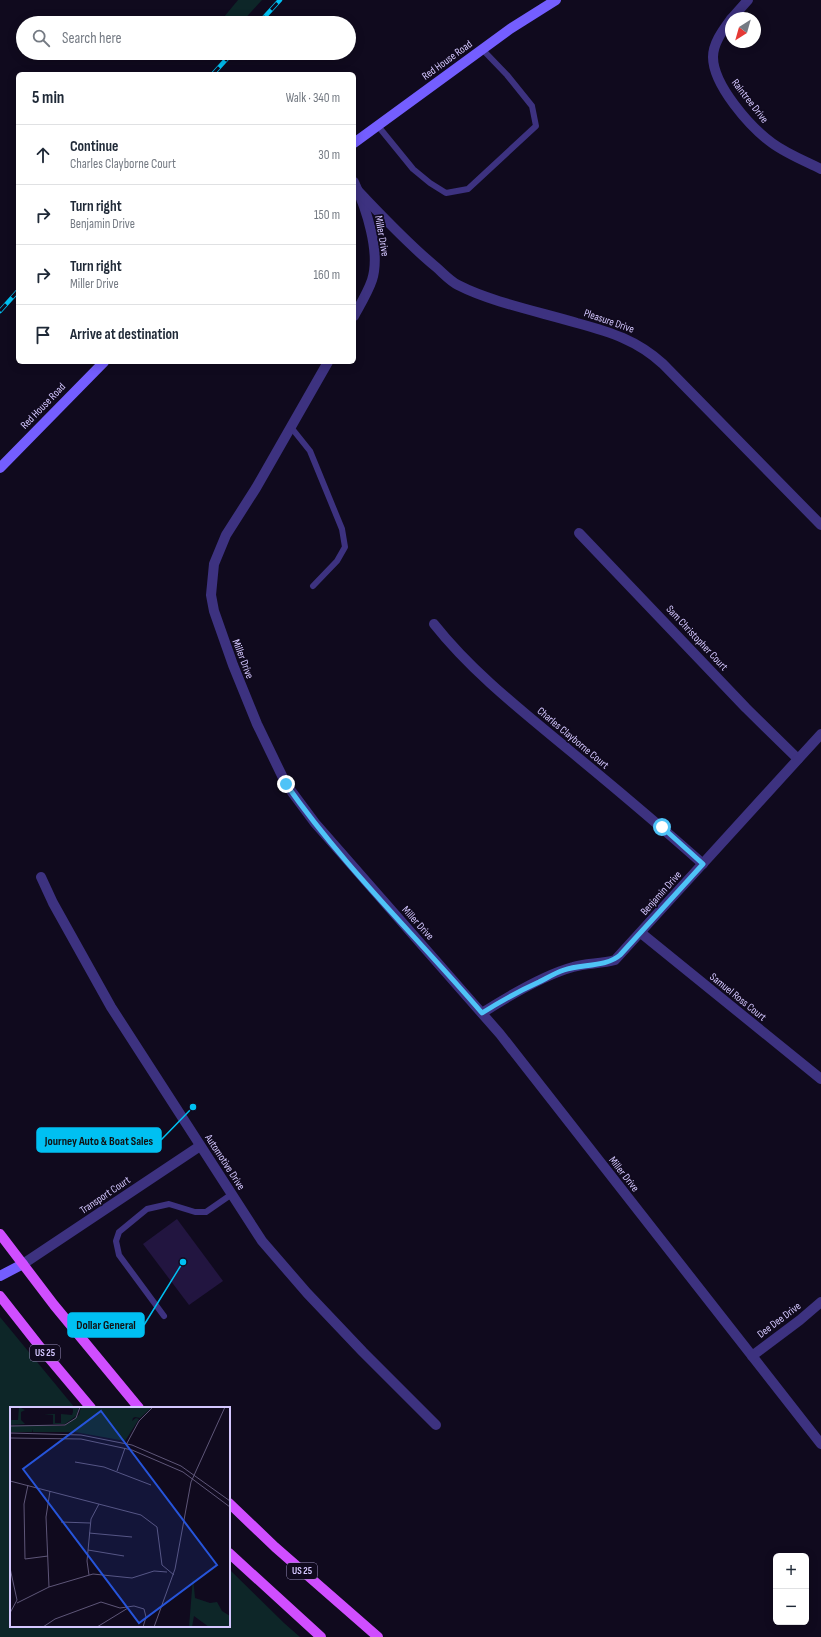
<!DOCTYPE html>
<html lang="en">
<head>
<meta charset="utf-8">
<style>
	body { margin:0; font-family:"Sofia Sans Condensed",sans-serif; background:#f2f2f3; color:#1f2937 }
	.controls { position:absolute; right:12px; bottom:12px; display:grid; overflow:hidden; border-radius:6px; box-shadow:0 2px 10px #0003 }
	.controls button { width:36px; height:36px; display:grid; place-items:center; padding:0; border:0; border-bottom:1px solid #e0e1e3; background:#fff; color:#1f2937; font:20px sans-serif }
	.compass { position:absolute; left:725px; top:12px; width:36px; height:36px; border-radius:50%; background:#fff; box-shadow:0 2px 10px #0003; rotate:217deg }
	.stop { position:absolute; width:12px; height:12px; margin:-9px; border:3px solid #4fc3f7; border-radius:50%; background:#fff }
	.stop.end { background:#4fc3f7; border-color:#fff; box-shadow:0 1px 4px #0008 }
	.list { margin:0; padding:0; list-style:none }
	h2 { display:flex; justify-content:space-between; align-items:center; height:52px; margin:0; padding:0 16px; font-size:17px }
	h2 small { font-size:13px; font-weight:400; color:#747a83 }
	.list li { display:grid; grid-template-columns:26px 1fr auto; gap:12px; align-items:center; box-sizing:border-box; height:60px; padding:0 16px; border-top:1px solid #e0e1e3 }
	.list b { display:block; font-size:15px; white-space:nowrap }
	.list p { margin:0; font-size:13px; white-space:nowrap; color:#747a83 }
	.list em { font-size:13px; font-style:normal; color:#747a83 }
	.icon { flex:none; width:22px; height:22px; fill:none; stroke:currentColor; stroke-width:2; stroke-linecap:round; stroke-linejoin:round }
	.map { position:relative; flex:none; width:821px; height:1637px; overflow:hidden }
	.search { position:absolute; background:#fff; box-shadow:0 2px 10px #0003; left:16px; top:16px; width:340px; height:44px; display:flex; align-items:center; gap:10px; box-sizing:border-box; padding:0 14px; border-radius:22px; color:#747a83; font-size:15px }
	.panel { position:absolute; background:#fff; box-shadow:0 2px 10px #0003; left:16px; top:72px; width:340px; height:292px; border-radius:6px }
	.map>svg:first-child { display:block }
	.green { fill:#0d2628 }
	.building { fill:#221540 }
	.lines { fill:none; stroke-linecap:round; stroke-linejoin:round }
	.lane { stroke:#3d3280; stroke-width:6 }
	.street { stroke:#3d3280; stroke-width:10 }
	.secondary { stroke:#745eff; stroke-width:10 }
	.primary { stroke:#d04eff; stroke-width:10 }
	.rail-casing { stroke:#00c0f2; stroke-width:4.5 }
	.rail { stroke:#100a1e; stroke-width:3; stroke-dasharray:9; stroke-linecap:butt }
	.route { stroke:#4fc3f7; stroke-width:5 }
	.labels { text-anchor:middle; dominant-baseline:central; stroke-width:3.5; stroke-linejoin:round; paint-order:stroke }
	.shield { fill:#100a1e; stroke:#998ebc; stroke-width:1 }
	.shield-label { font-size:10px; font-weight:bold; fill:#d4c7ff }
	.street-label { font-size:11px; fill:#d4c7ff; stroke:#100a1e }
	.inset-road { fill:none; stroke:#5e5678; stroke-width:1 }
	.view { fill:#2654da; fill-opacity:0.15; stroke:#2654da; stroke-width:2 }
	.inset-edge { fill:none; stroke:#d4c7ff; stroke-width:2 }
	.leader { fill:none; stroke:#00c0f2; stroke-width:1.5 }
	.callout-dot { fill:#00c0f2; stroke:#100a1e; stroke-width:1.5 }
	.callout { fill:#00c0f2; stroke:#00c0f2; stroke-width:1.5 }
	.callout-label { font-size:12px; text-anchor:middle; font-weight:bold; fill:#111 }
</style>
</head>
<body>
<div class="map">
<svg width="821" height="1637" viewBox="0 0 821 1637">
	<rect width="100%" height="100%" fill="#100a1e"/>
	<g class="green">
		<polygon points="238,0 262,0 241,23 219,23"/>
		<polygon points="0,1317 75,1408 11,1408 11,1626 229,1626 229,1569 284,1623 300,1637 0,1637"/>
	</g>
	<polygon class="building" points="177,1219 223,1281 189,1305 143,1244"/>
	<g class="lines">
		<g class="lane">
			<polyline points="378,126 413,169 430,183 446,193 468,189 536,126 532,106 507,75 482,49"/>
			<polyline points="290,426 310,451 342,529 345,547 337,561 313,586"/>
			<polyline points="164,1316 119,1255 116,1241 119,1232 147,1209 169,1204 195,1212 206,1212 232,1194"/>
		</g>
		<g class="street">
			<polyline points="732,18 748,0"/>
			<path d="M731,19c-8,11 -18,24 -18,38 0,28 37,70 59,86 15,11 33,18 49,26"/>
			<path d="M354,182c12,26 27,70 18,98 -4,12 -12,25 -18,36"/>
			<path d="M358,191c25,26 50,53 78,76 7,6 14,14 22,18 33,17 82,27 119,38 33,9 60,17 86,41l158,161"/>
			<polyline points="328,362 256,488 226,535 214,564 211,595 214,611 233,665 257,724 286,784 315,823 500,1034 821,1444"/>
			<polyline points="579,533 746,708 798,759"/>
			<path d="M434,624c38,48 88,87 135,126 45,37 90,75 134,114"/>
			<polyline points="41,877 53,903 111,1007 262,1241 307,1293 363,1352 436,1425"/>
			<polyline points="641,933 821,1079"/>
			<path d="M482,1013c25,-16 62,-38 91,-46 13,-4 28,-3 42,-7l206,-226"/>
			<polyline points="23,1264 200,1146"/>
			<polyline points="752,1356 800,1320 821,1302"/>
		</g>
		<g class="secondary">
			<polyline points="354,143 510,29 556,0"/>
			<polyline points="0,468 104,362"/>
			<polyline points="0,1276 23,1264"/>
		</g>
		<g class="primary">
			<polyline points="0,1234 54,1305 139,1408"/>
			<polyline points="0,1296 44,1352 91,1408"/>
			<polyline points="229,1503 275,1547 378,1637"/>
			<polyline points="229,1553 321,1637"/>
		</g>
		<g class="rail-casing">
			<g id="rail">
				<polyline points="259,23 280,0"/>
				<polyline points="213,74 232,53"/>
				<polyline points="0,311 18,291"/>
			</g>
		</g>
		<use href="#rail" class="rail"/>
	</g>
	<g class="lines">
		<path class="route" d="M286,784c57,82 131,153 196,229 19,-12 37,-22 57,-31 8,-4 16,-9 25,-12 17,-6 43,-3 56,-15l83,-91 -41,-37"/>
	</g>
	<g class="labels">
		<g class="shield">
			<rect x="30" y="1345" width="30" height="16" rx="3"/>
			<rect x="287" y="1563" width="30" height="16" rx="3"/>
		</g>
		<g class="shield-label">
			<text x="45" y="1353">US 25</text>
			<text x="302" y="1571">US 25</text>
		</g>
		<g class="street-label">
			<text transform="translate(447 60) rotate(-36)">Red House Road</text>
			<text transform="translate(750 101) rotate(52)">Raintree Drive</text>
			<text transform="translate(382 236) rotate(80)">Miller Drive</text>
			<text transform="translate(609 321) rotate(19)">Pleasure Drive</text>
			<text transform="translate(43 406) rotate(-46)">Red House Road</text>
			<text transform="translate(697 638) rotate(47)">Sam Christopher Court</text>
			<text transform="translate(243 659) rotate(69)">Miller Drive</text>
			<text transform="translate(573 738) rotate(40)">Charles Clayborne Court</text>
			<text transform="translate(661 893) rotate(-48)">Benjamin Drive</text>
			<text transform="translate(418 923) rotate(48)">Miller Drive</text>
			<text transform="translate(738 997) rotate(39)">Samuel Ross Court</text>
			<text transform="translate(225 1162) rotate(57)">Automotive Drive</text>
			<text transform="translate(624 1174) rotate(52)">Miller Drive</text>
			<text transform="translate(105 1195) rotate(-34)">Transport Court</text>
			<text transform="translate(779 1320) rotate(-37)">Dee Dee Drive</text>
		</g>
	</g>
	<g transform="translate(10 1407)">
		<rect width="220" height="220" fill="#100a1e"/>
		<path d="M9,0l6,3 -4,2v8l4,4 -15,1v-5h8zM54,0h15l-3,9 -11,8h-12v-9l-9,-1h11v9h6v-9l11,1 1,-3v-3zM71,0h71l-12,11 -5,-1 -2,1 -1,3 4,-3 3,1 -14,22 -50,-9h-42l-1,-3v3h-22v-6h54l15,-11zM183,170l2,21 15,5 7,-1 5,9 8,5v11h-21l-15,-11 -2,11h-3z" fill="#0d2628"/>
		<path class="inset-road" d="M0,19l55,-1 11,-7 4,-11M0,26l71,2 51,10 49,21 49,35M0,31l71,1 51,11 51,22 47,35M116,38l13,-24 14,-14M65,55l29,5 47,18M107,64l8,-23M0,74l131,34 16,12 5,38 12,10M18,78l-4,19 1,55 23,-3M51,115l29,1M79,126l43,4M78,143l36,6M0,161l7,32 -7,13M79,168l-2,-14 4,-42 8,-15M39,180l-3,-70 4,-26M7,196l32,-16 44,-13 39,4 22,-7 13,1M33,220l12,-8 46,-17 19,6 14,-2 10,3 2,8 -3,10M87,220l31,-19M144,220l21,-58 16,-87 34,-75"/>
		<path class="view" d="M91,4l116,154 -78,58 -116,-154z"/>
		<rect width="220" height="220" class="inset-edge"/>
	</g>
	<path class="leader" d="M193 1107L161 1140M183 1262L144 1325"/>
	<g class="callout-dot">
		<circle cx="193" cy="1107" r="4"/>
		<circle cx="183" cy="1262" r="4"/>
	</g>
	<g class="callout">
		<rect x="37" y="1128" width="124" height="24" rx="4"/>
		<rect x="68" y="1313" width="76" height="24" rx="4"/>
	</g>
	<g class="callout-label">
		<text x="99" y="1145">Journey Auto &amp; Boat Sales</text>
		<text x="106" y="1329">Dollar General</text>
	</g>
</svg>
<div class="controls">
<button>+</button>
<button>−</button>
</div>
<svg class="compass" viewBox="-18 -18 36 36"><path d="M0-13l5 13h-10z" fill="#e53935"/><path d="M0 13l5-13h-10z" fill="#747a83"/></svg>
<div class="stop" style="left:662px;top:827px"></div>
<div class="stop end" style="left:286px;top:784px"></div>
<div class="search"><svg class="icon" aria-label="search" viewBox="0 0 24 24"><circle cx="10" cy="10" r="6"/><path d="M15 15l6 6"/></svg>Search here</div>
<section class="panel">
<h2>5 min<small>Walk · 340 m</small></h2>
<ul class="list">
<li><svg class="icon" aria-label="ahead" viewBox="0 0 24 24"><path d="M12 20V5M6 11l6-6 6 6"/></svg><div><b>Continue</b><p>Charles Clayborne Court</p></div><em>30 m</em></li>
<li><svg class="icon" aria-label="right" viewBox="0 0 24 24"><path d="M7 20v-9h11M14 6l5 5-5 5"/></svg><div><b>Turn right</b><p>Benjamin Drive</p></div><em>150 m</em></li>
<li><svg class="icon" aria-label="right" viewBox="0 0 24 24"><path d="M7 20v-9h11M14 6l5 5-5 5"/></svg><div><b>Turn right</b><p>Miller Drive</p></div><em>160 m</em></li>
<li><svg class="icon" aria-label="arrive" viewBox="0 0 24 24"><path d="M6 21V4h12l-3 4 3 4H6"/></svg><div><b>Arrive at destination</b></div></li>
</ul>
</section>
</div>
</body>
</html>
